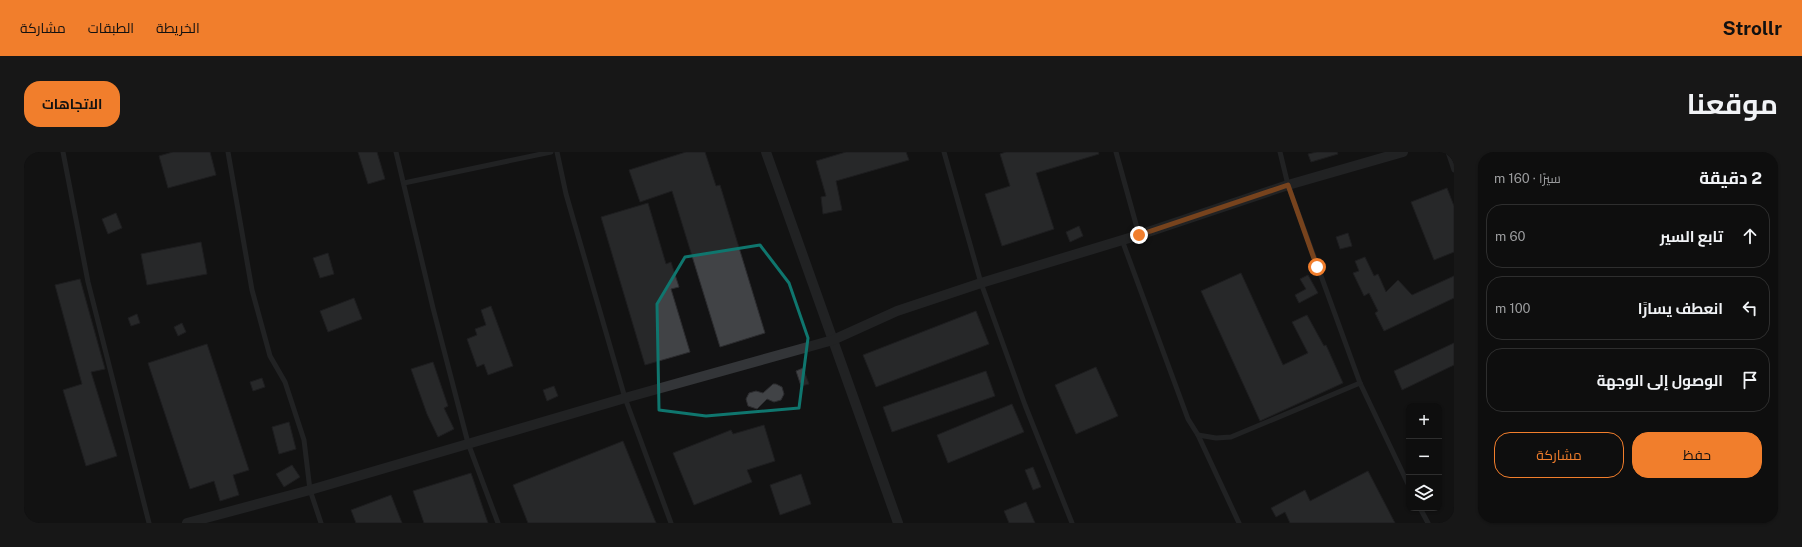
<!DOCTYPE html>
<html lang="ar">
<head>
<meta charset="utf-8">
<style>
	body { margin:0; font-family:"Public Sans",Cairo,sans-serif; background:#171717; color:#f1f3f6; direction:rtl }
	.controls { position:absolute; right:12px; bottom:12px; display:grid; overflow:hidden; border-radius:8px; box-shadow:0 1px 3px #0004 }
	.controls button { width:36px; height:36px; display:grid; place-items:center; padding:0; border:0; border-bottom:1px solid #2e2e2e; background:#0e0e0e; color:#f1f3f6; font:20px sans-serif }
	.stop { position:absolute; width:12px; height:12px; margin:-9px; border:3px solid #f17e2c; border-radius:50%; background:#fff }
	.stop.end { background:#f17e2c; border-color:#fff; box-shadow:0 1px 4px #0008 }
	.list { margin:0; padding:0; list-style:none }
	h2 { display:flex; justify-content:space-between; align-items:center; height:52px; margin:0; padding:0 16px; font-size:17px }
	h2 small { font-size:13px; font-weight:400; color:#9b9c9e }
	.list li { display:grid; grid-template-columns:26px 1fr auto; gap:12px; align-items:center; box-sizing:border-box; height:64px; margin:0 8px 8px; padding:0 8px; border:1px solid #2e2e2e; border-radius:16px }
	.list b { display:block; font-size:15px; white-space:nowrap }
	.list em { font-size:13px; font-style:normal; color:#9b9c9e }
	.actions { display:flex; gap:8px; padding:12px 16px }
	.actions a { flex:1; padding:9px 0; border:1px solid #f17e2c; border-radius:16px; text-align:center; font-size:14px; color:#f17e2c }
	.actions .main { background:#f17e2c; color:#111 }
	.icon { flex:none; width:22px; height:22px; fill:none; stroke:currentColor; stroke-width:2; stroke-linecap:round; stroke-linejoin:round }
	.map { position:relative; flex:none; width:1430px; height:371px; overflow:hidden; direction:ltr; border-radius:16px }
	header { display:flex; align-items:center; gap:24px; box-sizing:border-box; height:56px; padding:0 20px; background:#f17e2c; color:#111 }
	header strong { font-size:19px }
	nav { display:flex; gap:22px; margin-inline-start:auto; font-size:14px }
	.intro { display:flex; align-items:center; justify-content:space-between; box-sizing:border-box; height:96px; padding:0 24px }
	h1 { margin:0; font-size:28px }
	.button { padding:10px 18px; border-radius:16px; background:#f17e2c; color:#111; font-size:14px; font-weight:700 }
	main { display:flex; gap:24px; padding:0 24px }
	aside { flex:1; background:#0e0e0e; border-radius:16px; box-shadow:0 1px 3px #0004 }
	.map>svg:first-child { display:block }
	.building { fill:#414346; stroke:#2c2c2f }
	.lines { fill:none; stroke-linecap:round; stroke-linejoin:round }
	.service { stroke:#333538; stroke-width:5 }
	.minor { stroke:#333538; stroke-width:10 }
	.route { stroke:#f17e2c; stroke-width:5 }
	.marked { fill:none; stroke:#0f766e; stroke-width:3; stroke-linejoin:round }
</style>
</head>
<body>
<header>
<strong>Strollr</strong>
<nav><a>الخريطة</a><a>الطبقات</a><a>مشاركة</a></nav>
</header>
<div class="intro"><h1>موقعنا</h1><a class="button">الاتجاهات</a></div>
<main>
<aside>
<h2>2 دقيقة<small>سيرًا · 160 m</small></h2>
<ul class="list">
<li><svg class="icon" aria-label="ahead" viewBox="0 0 24 24"><path d="M12 20V5M6 11l6-6 6 6"/></svg><div><b>تابع السير</b></div><em>60 m</em></li>
<li><svg class="icon" aria-label="left" viewBox="0 0 24 24"><path d="M17 20v-9H6M10 6l-5 5 5 5"/></svg><div><b>انعطف يسارًا</b></div><em>100 m</em></li>
<li><svg class="icon" aria-label="arrive" viewBox="0 0 24 24"><path d="M6 21V4h12l-3 4 3 4H6"/></svg><div><b>الوصول إلى الوجهة</b></div></li>
</ul>
<div class="actions"><a class="main">حفظ</a><a>مشاركة</a></div>
</aside>
<div class="map">
<svg width="1430" height="371" viewBox="0 0 1430 371">
	<rect width="100%" height="100%" fill="#121213"/>
	<g class="building">
		<polygon points="149,0 186,0 192,23 144,36 135,4"/>
		<polygon points="334,0 353,0 361,27 344,32"/>
		<polygon points="662,0 681,0 692,34 696,33 741,181 696,195 648,39 616,50 605,18"/>
		<polygon points="822,0 882,0 885,8 812,29 818,58 799,62 797,45 802,44 792,9"/>
		<polygon points="982,0 1074,0 1075,2 1012,21 1030,77 978,94 961,42 986,34 976,2"/>
		<polygon points="1293,0 1313,0 1314,2 1287,10 1284,2"/>
		<polygon points="1423,36 1430,54 1430,100 1410,108 1387,50"/>
		<polygon points="624,51 642,112 647,110 655,135 647,137 666,200 621,213 577,65"/>
		<polygon points="92,61 98,76 84,82 78,67"/>
		<polygon points="1055,74 1059,84 1046,90 1042,80"/>
		<polygon points="1324,81 1328,94 1316,97 1312,85"/>
		<polygon points="177,90 183,122 123,133 117,102"/>
		<polygon points="304,101 310,122 296,126 289,106"/>
		<polygon points="1341,105 1350,124 1354,122 1362,140 1374,128 1388,143 1430,124 1430,146 1360,179 1351,161 1354,159 1345,141 1340,144 1329,121 1335,119 1331,109"/>
		<polygon points="1217,121 1259,213 1284,201 1268,170 1283,163 1300,194 1302,193 1319,231 1236,269 1177,139"/>
		<polygon points="1284,123 1294,141 1275,151 1271,143 1282,137 1276,127"/>
		<polygon points="56,127 81,217 67,220 93,304 62,314 39,238 58,232 31,133"/>
		<polygon points="330,146 338,167 304,180 296,159"/>
		<polygon points="467,154 489,214 464,223 460,212 453,215 443,187 453,183 451,177 462,173 457,158"/>
		<polygon points="952,159 965,192 852,235 839,203"/>
		<polygon points="113,162 116,171 107,174 104,166"/>
		<polygon points="158,171 162,180 154,184 150,175"/>
		<polygon points="1430,191 1430,213 1378,238 1370,219"/>
		<polygon points="183,192 225,318 209,323 215,343 196,349 190,329 166,337 124,211"/>
		<polygon points="409,210 424,254 420,256 430,277 414,285 403,262 387,217"/>
		<polygon points="1072,215 1094,264 1052,282 1031,233"/>
		<polygon points="779,216 785,232 777,234 772,219"/>
		<polygon points="962,219 971,244 868,280 859,255"/>
		<polygon points="238,226 241,235 229,239 226,230"/>
		<polygon points="749,232 752,232 758,235 760,242 757,248 750,250 743,247 733,257 724,254 722,247 725,241 732,239 739,241"/>
		<polygon points="530,234 534,244 523,249 519,238"/>
		<polygon points="988,252 1000,280 924,311 913,283"/>
		<polygon points="265,270 272,297 255,302 248,275"/>
		<polygon points="740,273 751,309 723,318 728,330 670,353 649,301 707,278 709,282"/>
		<polygon points="599,289 632,371 504,371 489,333"/>
		<polygon points="268,313 276,325 260,335 252,322"/>
		<polygon points="1009,315 1017,335 1009,338 1001,318"/>
		<polygon points="1344,319 1371,371 1266,371 1261,360 1252,365 1247,356 1281,338 1286,349"/>
		<polygon points="447,321 464,371 400,371 389,339"/>
		<polygon points="777,322 787,352 756,363 746,333"/>
		<polygon points="367,343 378,371 332,371 327,358"/>
		<polygon points="1002,350 1011,371 985,371 980,359"/>
	</g>
	<g class="lines">
		<g class="service">
			<polyline points="39,0 64,130 125,371"/>
			<polyline points="204,0 228,138 246,204 261,230 280,288 286,338 297,371"/>
			<polyline points="372,0 409,156 444,291 474,371"/>
			<polyline points="533,0 542,42 601,246 647,371"/>
			<polyline points="920,0 957,131 1001,253 1048,371"/>
			<polyline points="1092,0 1115,83"/>
			<polyline points="1256,0 1264,33 1336,231 1385,334"/>
			<polyline points="1424,0 1430,18"/>
			<polyline points="380,31 527,0"/>
			<polyline points="1098,88 1164,267 1174,283 1215,371"/>
			<polyline points="1174,283 1192,286 1207,285 1336,231"/>
			<polyline points="1396,356 1404,371"/>
		</g>
		<g class="minor">
			<polyline points="742,0 874,371"/>
			<polyline points="163,371 286,338 601,246 809,188 873,159 957,131 1115,83 1264,33 1379,0"/>
		</g>
	</g>
	<g class="lines">
		<polyline class="route" points="1115,83 1264,33 1293,115"/>
	</g>
	<path d="M0 0H1430V371H0ZM736,93l29,38 19,55 -9,70 -93,8 -47,-6 -2,-106 28,-47z" fill="#121213" fill-opacity=".55" fill-rule="evenodd"/>
	<path class="marked" d="M736,93l29,38 19,55 -9,70 -93,8 -47,-6 -2,-106 28,-47z"/>
</svg>
<div class="controls">
<button>+</button>
<button>−</button>
<button><svg class="icon" aria-label="layers" viewBox="0 0 24 24"><path d="M12 4l9 5-9 5-9-5zM3 14l9 5 9-5"/></svg></button>
</div>
<div class="stop" style="left:1293px;top:115px"></div>
<div class="stop end" style="left:1115px;top:83px"></div>
</div>
</main>
</body>
</html>
